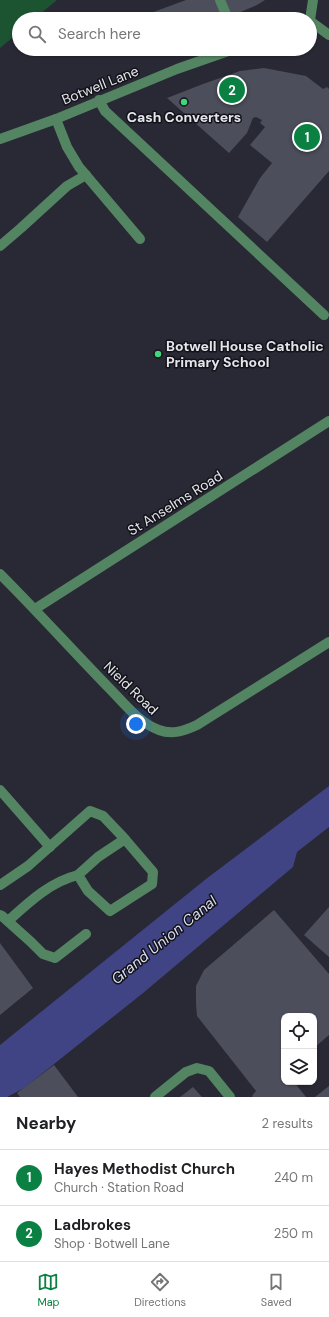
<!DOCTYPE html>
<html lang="en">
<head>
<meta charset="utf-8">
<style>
	body { margin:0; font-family:"DM Sans",sans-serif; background:#f2f2f2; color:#202124 }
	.controls { position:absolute; right:12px; bottom:12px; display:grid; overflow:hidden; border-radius:8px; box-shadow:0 1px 3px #0004 }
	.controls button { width:36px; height:36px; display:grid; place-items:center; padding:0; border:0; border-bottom:1px solid #e0e0e0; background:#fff; color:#202124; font:20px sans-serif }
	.you { position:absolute; left:136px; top:724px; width:14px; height:14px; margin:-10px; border:3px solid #fff; border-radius:50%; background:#1a73e8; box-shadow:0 0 0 6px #1a73e833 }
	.badge { display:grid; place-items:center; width:26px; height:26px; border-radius:50%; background:#0b8043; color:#fff; font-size:13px; font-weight:700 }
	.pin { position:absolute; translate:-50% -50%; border:2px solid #fff; box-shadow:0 1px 4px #0006 }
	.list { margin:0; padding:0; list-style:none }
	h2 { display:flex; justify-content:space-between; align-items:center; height:52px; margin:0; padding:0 16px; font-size:17px }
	h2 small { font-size:13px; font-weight:400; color:#757577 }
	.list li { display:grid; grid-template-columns:26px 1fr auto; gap:12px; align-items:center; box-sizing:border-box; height:56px; padding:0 16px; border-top:1px solid #e0e0e0 }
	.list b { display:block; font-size:15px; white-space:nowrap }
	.list p { margin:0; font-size:13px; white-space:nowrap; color:#757577 }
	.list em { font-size:13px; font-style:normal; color:#757577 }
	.icon { flex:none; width:22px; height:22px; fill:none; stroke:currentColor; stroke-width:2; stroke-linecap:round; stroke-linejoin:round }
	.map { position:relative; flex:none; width:329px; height:1097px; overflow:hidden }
	.search { position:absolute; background:#fff; box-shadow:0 1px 3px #0004; left:12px; right:12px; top:12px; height:44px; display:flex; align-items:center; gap:10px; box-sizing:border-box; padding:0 14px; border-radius:22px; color:#757577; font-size:15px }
	.sheet { height:164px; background:#fff }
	nav { display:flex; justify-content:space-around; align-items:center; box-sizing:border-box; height:56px; border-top:1px solid #e0e0e0; background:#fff; font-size:11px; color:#757577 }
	nav a { display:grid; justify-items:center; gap:2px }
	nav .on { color:#0b8043 }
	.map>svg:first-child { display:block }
	.green { fill:#1c5431 }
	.water { fill:#414484 }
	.building { fill:#4c4e5b }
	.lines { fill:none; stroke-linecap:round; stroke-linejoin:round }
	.minor { stroke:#548562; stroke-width:10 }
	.poi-dot { fill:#3ed77d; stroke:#121218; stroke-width:1.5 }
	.labels { text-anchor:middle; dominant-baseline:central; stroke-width:3; stroke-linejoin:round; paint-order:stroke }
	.street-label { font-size:14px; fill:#e3e4ec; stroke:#121218 }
	.poi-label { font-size:14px; font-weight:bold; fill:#e3e4ec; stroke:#121218 }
	.water-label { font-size:15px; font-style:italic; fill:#d9dcef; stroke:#121218 }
</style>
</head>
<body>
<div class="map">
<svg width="329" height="1097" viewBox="0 0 329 1097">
	<rect width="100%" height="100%" fill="#282935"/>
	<polygon class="green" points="0,0 57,0 34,19 19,19 19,32 0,48"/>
	<polygon class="water" points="329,786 329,827 297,852 293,867 143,993 24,1088 7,1097 0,1097 0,1045 206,879"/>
	<g class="building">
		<polygon points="186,0 216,0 223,18 151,19 148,14"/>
		<polygon points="225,0 265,0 257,5 231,16"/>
		<polygon points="264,68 306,76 323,89 327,87 329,89 329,171 267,242 238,217 260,178 272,163 250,145 265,127 260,123 262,120 256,117 253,118 247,133 229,153 167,98 203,84 240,71"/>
		<polygon points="329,907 329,957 304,935"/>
		<polygon points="274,910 329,974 329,1035 314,1048 314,1016 284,1016 284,1082 294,1082 306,1097 253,1097 252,1096 256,1091 197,1016 196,1004 196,986 204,970"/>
		<polygon points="0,943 33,988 0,1015"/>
		<polygon points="54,1065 78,1097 20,1097 17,1093"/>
		<polygon points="329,1086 329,1097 315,1097"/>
		<polygon points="193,1087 202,1097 180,1097"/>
	</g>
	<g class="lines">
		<g class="minor">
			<polyline points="220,0 228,19"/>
			<polyline points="310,20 313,0"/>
			<polyline points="310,21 329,35"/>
			<polyline points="99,100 105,111 324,315"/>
			<polyline points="56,119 67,147 79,167 140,239"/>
			<polyline points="0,139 56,119 177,69 234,49"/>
			<polyline points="0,246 21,228 67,186 86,175"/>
			<path d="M0,574c37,37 73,77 110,115 14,14 29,34 49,41 13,5 25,1 38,-5l132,-83"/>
			<polyline points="35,609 329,421"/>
			<polyline points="0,790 50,847"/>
			<polyline points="0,885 28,866 90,811 103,816 123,837 153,872 152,884 110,911 88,891 78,875 98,857 125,839"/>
			<polyline points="0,915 2,916 31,942 43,954 55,958 86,934"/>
			<path d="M8,921c21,-19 42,-39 70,-46"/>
			<polyline points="155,1097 186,1072 197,1068 209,1071 230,1097"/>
		</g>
	</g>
	<g class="poi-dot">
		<circle cx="184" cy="102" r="4"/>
		<circle cx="158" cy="354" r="4"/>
	</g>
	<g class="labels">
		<g class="street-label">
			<text transform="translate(100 85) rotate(-22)">Botwell Lane</text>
			<text transform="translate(175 503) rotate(-32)">St Anselms Road</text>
			<text transform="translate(131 688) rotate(44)">Nield Road</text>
		</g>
		<g class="poi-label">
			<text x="184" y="117">Cash Converters</text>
			<text x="166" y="346" text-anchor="start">Botwell House Catholic<tspan x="166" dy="16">Primary School</tspan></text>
		</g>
		<g class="water-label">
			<text transform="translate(164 940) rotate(-39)">Grand Union Canal</text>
		</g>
	</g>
</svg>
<div class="controls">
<button><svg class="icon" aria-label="locate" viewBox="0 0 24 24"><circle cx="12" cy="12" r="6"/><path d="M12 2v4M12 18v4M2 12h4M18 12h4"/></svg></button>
<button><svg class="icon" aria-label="layers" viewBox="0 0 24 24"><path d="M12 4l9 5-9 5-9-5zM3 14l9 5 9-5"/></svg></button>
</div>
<div class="you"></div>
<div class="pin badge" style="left:307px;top:137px">1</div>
<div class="pin badge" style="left:232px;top:90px">2</div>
<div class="search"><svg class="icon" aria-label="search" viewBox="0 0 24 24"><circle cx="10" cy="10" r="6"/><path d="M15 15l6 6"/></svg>Search here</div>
</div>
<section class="sheet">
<h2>Nearby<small>2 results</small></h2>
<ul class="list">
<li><span class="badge">1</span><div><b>Hayes Methodist Church</b><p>Church · Station Road</p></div><em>240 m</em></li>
<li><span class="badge">2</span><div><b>Ladbrokes</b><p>Shop · Botwell Lane</p></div><em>250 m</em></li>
</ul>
</section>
<nav>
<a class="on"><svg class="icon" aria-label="map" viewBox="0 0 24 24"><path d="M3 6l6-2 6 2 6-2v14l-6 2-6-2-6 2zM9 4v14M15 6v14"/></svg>Map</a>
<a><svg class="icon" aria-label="directions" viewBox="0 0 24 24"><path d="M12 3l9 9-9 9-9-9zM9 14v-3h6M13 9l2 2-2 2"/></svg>Directions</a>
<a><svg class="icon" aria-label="saved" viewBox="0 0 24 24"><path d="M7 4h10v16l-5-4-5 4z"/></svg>Saved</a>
</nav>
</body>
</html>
